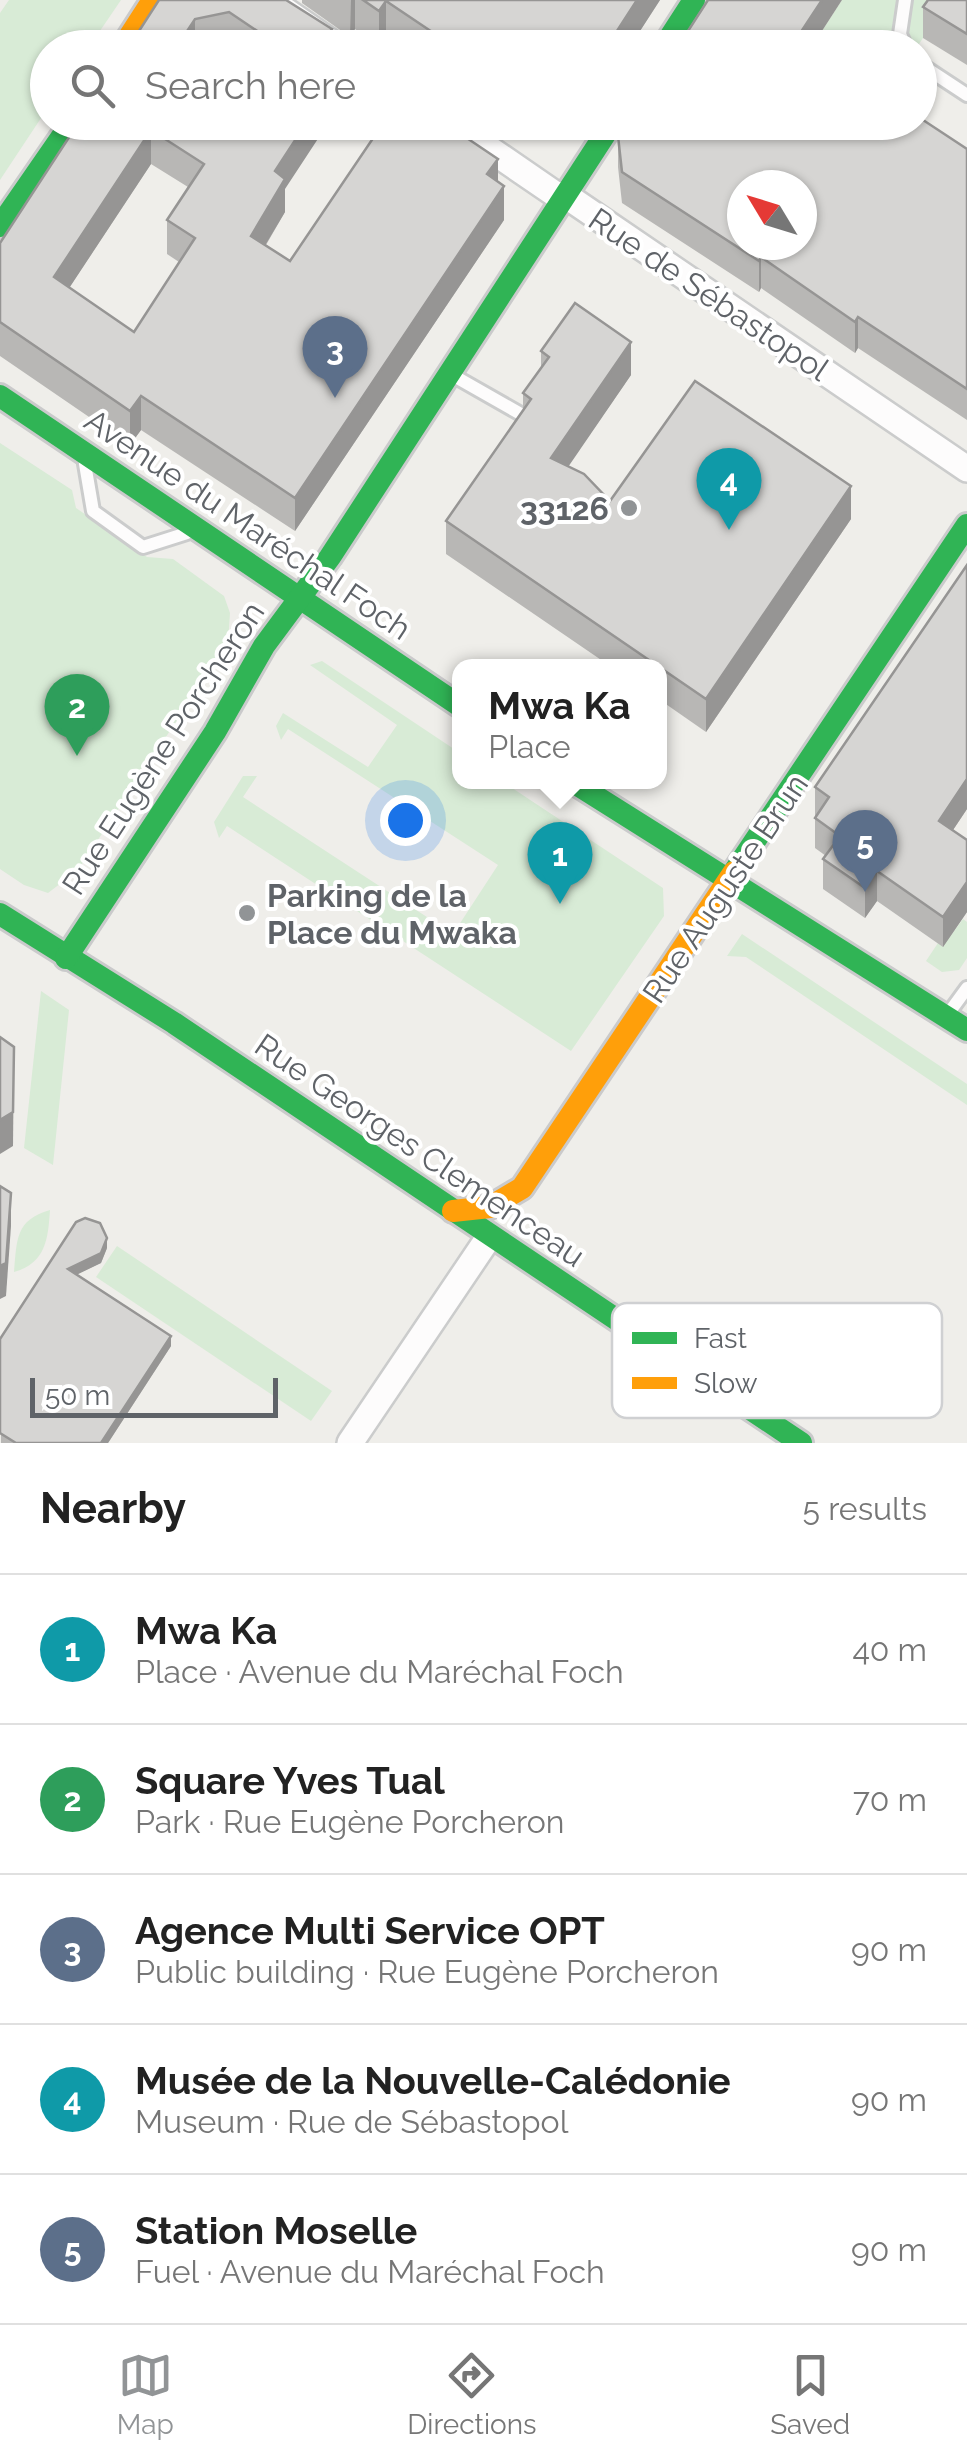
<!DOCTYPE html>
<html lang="en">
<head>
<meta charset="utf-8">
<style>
	body { margin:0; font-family:Raleway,sans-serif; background:#f6f6f6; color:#222 }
	.compass { position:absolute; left:727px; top:170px; width:90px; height:90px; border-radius:50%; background:#fff; box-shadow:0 2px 8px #0004; rotate:308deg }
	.scale { position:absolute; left:30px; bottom:25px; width:248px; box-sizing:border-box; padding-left:10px; border:5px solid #5f6368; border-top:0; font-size:28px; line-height:35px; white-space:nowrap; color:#5f6368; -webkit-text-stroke:8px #fff; paint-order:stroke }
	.you { position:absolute; left:405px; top:820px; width:35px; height:35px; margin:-25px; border:8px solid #fff; border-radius:50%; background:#1a73e8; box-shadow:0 0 0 15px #1a73e833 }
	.badge { display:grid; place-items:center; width:65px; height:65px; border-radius:50%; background:#919496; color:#fff; font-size:32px; font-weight:700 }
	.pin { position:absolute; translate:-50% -82px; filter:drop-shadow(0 2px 5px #0008) }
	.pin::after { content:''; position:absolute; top:52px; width:35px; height:30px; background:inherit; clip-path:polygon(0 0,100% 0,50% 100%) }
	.popup { position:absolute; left:452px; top:659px; width:215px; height:130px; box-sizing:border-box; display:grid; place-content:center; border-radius:20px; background:#fff; filter:drop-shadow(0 2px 8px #0005); font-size:32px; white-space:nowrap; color:#767676 }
	.popup b { font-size:38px; color:#222 }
	.popup::after { content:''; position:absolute; left:50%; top:100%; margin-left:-20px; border:20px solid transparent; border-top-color:#fff }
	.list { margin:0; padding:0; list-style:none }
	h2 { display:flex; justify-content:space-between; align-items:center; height:130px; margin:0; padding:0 40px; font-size:42px }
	h2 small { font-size:32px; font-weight:400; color:#767676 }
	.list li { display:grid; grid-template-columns:65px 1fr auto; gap:30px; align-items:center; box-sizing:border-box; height:150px; padding:0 40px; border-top:2px solid #e0e0e0 }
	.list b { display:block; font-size:38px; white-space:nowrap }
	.list p { margin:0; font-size:32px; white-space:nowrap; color:#767676 }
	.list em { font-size:32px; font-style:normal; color:#767676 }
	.icon { flex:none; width:55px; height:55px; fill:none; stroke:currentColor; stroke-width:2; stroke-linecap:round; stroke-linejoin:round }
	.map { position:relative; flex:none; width:967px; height:1443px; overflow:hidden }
	.search { position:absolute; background:#fff; box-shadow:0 2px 8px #0004; left:30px; right:30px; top:30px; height:110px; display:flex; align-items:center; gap:25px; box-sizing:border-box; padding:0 35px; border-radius:55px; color:#767676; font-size:38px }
	.sheet { height:880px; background:#fff }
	nav { display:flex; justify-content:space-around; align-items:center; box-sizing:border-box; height:140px; border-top:2px solid #e0e0e0; background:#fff; font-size:28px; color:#767676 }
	nav a { display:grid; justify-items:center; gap:5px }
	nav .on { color:#919496 }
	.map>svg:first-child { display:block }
	.green { fill:#d8ebd6 }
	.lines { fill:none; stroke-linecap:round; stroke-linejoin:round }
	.lane-casing { stroke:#cbcccc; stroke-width:18 }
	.street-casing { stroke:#cbcccc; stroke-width:30 }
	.fast-casing { stroke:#cacacb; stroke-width:28 }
	.slow-casing { stroke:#cacacb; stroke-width:28 }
	.lane { stroke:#fdfcfc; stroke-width:12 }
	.street { stroke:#fdfcfc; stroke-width:25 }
	.fast { stroke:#30b455; stroke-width:22 }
	.slow { stroke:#ff9f0a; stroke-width:22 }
	.wall { fill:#b8b7b5; fill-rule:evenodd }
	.shaded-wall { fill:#969594 }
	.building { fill:#d6d5d3; stroke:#969594; stroke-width:2.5; fill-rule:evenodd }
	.poi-dot { fill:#919496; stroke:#fff; stroke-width:4 }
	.labels { text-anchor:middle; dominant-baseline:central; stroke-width:8; stroke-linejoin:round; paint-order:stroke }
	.street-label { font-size:32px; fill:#5f6368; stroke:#fff }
	.poi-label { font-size:32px; font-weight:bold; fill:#5f6368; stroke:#fff; text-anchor:end }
	.key { fill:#fff; stroke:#cfd0d2; stroke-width:2.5 }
	.key-label { font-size:28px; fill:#5f6368 }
</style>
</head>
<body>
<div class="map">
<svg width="967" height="1443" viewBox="0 0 967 1443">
	<rect width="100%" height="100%" fill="#efeeea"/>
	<g class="green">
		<polygon points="9,0 121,0 89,47 48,48 47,109 0,180 0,13"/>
		<polygon points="842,0 948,0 917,47 811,48"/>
		<polygon points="0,443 72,490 76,508 147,557 173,559 224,596 230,613 228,643 78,870 48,893 24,885 0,869"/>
		<polygon points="322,661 460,753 460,782 503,782 663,888 664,916 571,1051 227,826 219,838 214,822 243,776 257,776 243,797 453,934 498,865 288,729 281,740 276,726 283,713 368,767 397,725 310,665"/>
		<polygon points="963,919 967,922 967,958 959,970 942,972 926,961 938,943 943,946"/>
		<polygon points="742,934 967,1084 967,1105 746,957 727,956"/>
		<polygon points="41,991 69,1010 53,1165 24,1148"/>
		<path d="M50,1210c-2,29 -4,53 -36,62 3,-32 1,-52 36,-62z"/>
		<polygon points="117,1246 332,1391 311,1421 96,1277"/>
	</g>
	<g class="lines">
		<g class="lane-casing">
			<g id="lane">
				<polyline points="905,0 900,34 906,48"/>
				<polyline points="920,64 967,95"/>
				<polyline points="454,376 519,413"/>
				<polyline points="85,464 93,511 143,547 187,533"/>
				<polyline points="948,1014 967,988"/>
			</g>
		</g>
		<g class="street-casing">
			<g id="street">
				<polyline points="270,0 339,48"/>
				<polyline points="450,122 555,194 565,195 967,469"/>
				<polyline points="350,1443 489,1237"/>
			</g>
		</g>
		<g class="fast-casing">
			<g id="fast">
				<polyline points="663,48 694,0"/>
				<polyline points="0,226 72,122"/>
				<polyline points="0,396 460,706"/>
				<polyline points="573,782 967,1030"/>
				<polyline points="734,872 967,525"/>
				<polyline points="0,914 174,1023 801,1443"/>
				<polyline points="66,958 215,732 264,646 330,557 613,122"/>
			</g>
		</g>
		<g class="slow-casing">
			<g id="slow">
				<polyline points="122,48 153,0"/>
				<polyline points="453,1211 490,1207 522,1188 734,872"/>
			</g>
		</g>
		<use href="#lane" class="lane"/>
		<use href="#street" class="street"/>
		<use href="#fast" class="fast"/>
		<use href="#slow" class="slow"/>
	</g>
	<g class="wall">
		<polygon points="159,0 286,0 332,48 232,48 229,46 221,48 128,48"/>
		<polygon points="302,0 660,0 629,48 403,48 386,36 379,46 355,29 350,37 302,3"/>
		<polygon points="967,0 967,65 923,38 923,7"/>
		<path d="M79,122h128l78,67v23l-19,33 24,16 208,-79 6,38 -209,311 -154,-101 -11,15 -130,-89v-113zM151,164l37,23 -21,33v34l12,8 -45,70 -65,-44z"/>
		<polygon points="523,122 571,122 562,134 532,137"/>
		<polygon points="618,136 967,149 967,420 858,348 855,353 761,288 759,292 622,203 618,167"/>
		<polygon points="541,351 631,375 568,466 610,501 851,519 706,732 660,700 660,666 610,666 446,554 446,521 523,411 523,393 541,368"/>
		<polygon points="967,565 967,809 953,830 967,840 967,912 943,947 877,901 865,918 823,889 823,859 826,856 815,848 815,787"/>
		<polygon points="107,1248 101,1263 77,1274 171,1346 108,1443 1,1443 0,1339"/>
	</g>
	<g class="shaded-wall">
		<polygon points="351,0 355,0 355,29 350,37"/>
		<polygon points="637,0 660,0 629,48 606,48"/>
		<polygon points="822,0 842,0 811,48 797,38"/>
		<polygon points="386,1 386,36 379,46 379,11"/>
		<polygon points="195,19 195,48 176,48"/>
		<polygon points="332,29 332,48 322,42"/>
		<polygon points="307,122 329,122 285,189 285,212 251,269 251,236 275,171"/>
		<polygon points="562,122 571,122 562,134"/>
		<polygon points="151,130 151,164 54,311 54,277"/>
		<polygon points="498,159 498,193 487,174"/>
		<polygon points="504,186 504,220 295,531 295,498"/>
		<polygon points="761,257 761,288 759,292 759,261"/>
		<polygon points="858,317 858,348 855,353 855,322"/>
		<polygon points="631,342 631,375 551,492 551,458"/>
		<polygon points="141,396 141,430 130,445 130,411"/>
		<polygon points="851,486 851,519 706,732 706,699"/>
		<polygon points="967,779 967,809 939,851 939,821"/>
		<polygon points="877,871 877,901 865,918 865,888"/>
		<polygon points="967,882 967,912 943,947 943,917"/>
		<polygon points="14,1047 13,1146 0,1154 0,1120"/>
		<polygon points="11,1193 11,1226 6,1296 0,1299 0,1266"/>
		<polygon points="107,1238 107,1248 101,1263 68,1279 68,1269"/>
		<polygon points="171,1336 171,1346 108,1443 101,1443"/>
	</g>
	<g class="building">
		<polygon points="159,0 286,0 332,29 322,42 331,48 276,48 278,45 229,12 195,19 176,48 128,48"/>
		<polygon points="363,0 637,0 606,48 456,48 386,1 379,11"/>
		<polygon points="708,0 822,0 797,38 812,48 677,48"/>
		<polygon points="928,0 967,0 967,34 923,7"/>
		<path d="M920,118l47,31v240l-109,-72 -3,5 -94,-65 -2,4 -137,-89 -4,-36 10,-14h292zM742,185h60v60h-60z"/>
		<path d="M79,122h128l12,9 6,-9h82l-32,49 10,8 -34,57 39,25 94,-139h59l55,37 -11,15 17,12 -209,312 -154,-102 -11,15 -130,-89v-79zM151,130l53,34 -37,56 28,18 -61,94 -80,-55z"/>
		<polygon points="575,303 631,342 551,458 584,474 610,501 695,381 851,486 706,699 446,521 531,399 523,393 549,357 541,351"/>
		<polygon points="967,565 967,779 939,821 967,840 967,882 943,917 877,871 865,888 823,859 840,836 815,818 829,797 815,787"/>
		<polygon points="0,1037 14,1047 13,1112 0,1120"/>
		<polygon points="0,1186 11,1193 6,1263 0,1266"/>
		<polygon points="85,1218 100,1223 107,1238 101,1253 68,1269 171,1336 101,1443 16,1443 0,1433 0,1339 76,1222"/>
	</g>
	<g class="poi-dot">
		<circle cx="629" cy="508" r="10"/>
		<circle cx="247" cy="913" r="10"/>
	</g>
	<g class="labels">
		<g class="street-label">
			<text transform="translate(709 294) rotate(34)">Rue de Sébastopol</text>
			<text transform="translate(248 524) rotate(34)">Avenue du Maréchal Foch</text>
			<text transform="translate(163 748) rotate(-57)">Rue Eugène Porcheron</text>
			<text transform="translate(725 888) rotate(-56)">Rue Auguste Brun</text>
			<text transform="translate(420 1150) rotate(34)">Rue Georges Clemenceau</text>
		</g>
		<g class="poi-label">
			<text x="609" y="508">33126</text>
			<text x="267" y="895" text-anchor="start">Parking de la<tspan x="267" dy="37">Place du Mwaka</tspan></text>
		</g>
	</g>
	<rect x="612" y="1303" width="330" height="115" rx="15" class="key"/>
	<rect x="632" y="1332" width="45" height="12" fill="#30b455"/>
	<rect x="632" y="1377" width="45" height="12" fill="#ff9f0a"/>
	<g class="key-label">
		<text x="694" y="1348">Fast</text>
		<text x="694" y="1393">Slow</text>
	</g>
</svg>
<svg class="compass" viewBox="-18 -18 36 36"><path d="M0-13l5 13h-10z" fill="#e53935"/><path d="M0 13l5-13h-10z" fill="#767676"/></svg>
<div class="scale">50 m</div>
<div class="you"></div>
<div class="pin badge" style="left:560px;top:904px;background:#0f9aa8">1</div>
<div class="popup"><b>Mwa Ka</b>Place</div>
<div class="pin badge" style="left:77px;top:756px;background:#2e9e5b">2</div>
<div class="pin badge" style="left:335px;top:398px;background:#5c6f8a">3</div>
<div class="pin badge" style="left:729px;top:530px;background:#0f9aa8">4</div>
<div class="pin badge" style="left:865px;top:892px;background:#5c6f8a">5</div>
<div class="search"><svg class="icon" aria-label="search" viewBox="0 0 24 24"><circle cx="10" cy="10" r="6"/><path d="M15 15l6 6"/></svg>Search here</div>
</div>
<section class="sheet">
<h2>Nearby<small>5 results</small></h2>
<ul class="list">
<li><span class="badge" style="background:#0f9aa8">1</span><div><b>Mwa Ka</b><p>Place · Avenue du Maréchal Foch</p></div><em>40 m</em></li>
<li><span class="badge" style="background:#2e9e5b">2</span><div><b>Square Yves Tual</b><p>Park · Rue Eugène Porcheron</p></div><em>70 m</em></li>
<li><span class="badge" style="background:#5c6f8a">3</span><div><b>Agence Multi Service OPT</b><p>Public building · Rue Eugène Porcheron</p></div><em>90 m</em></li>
<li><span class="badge" style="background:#0f9aa8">4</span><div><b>Musée de la Nouvelle-Calédonie</b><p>Museum · Rue de Sébastopol</p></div><em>90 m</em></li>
<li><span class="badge" style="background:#5c6f8a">5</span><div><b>Station Moselle</b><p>Fuel · Avenue du Maréchal Foch</p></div><em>90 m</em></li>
</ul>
</section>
<nav>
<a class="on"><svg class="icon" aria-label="map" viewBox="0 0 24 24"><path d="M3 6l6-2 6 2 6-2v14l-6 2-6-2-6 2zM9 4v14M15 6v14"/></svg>Map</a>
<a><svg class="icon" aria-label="directions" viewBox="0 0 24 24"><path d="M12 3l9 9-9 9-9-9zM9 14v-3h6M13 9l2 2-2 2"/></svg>Directions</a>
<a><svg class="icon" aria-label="saved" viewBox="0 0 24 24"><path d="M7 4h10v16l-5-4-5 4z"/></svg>Saved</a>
</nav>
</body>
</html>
